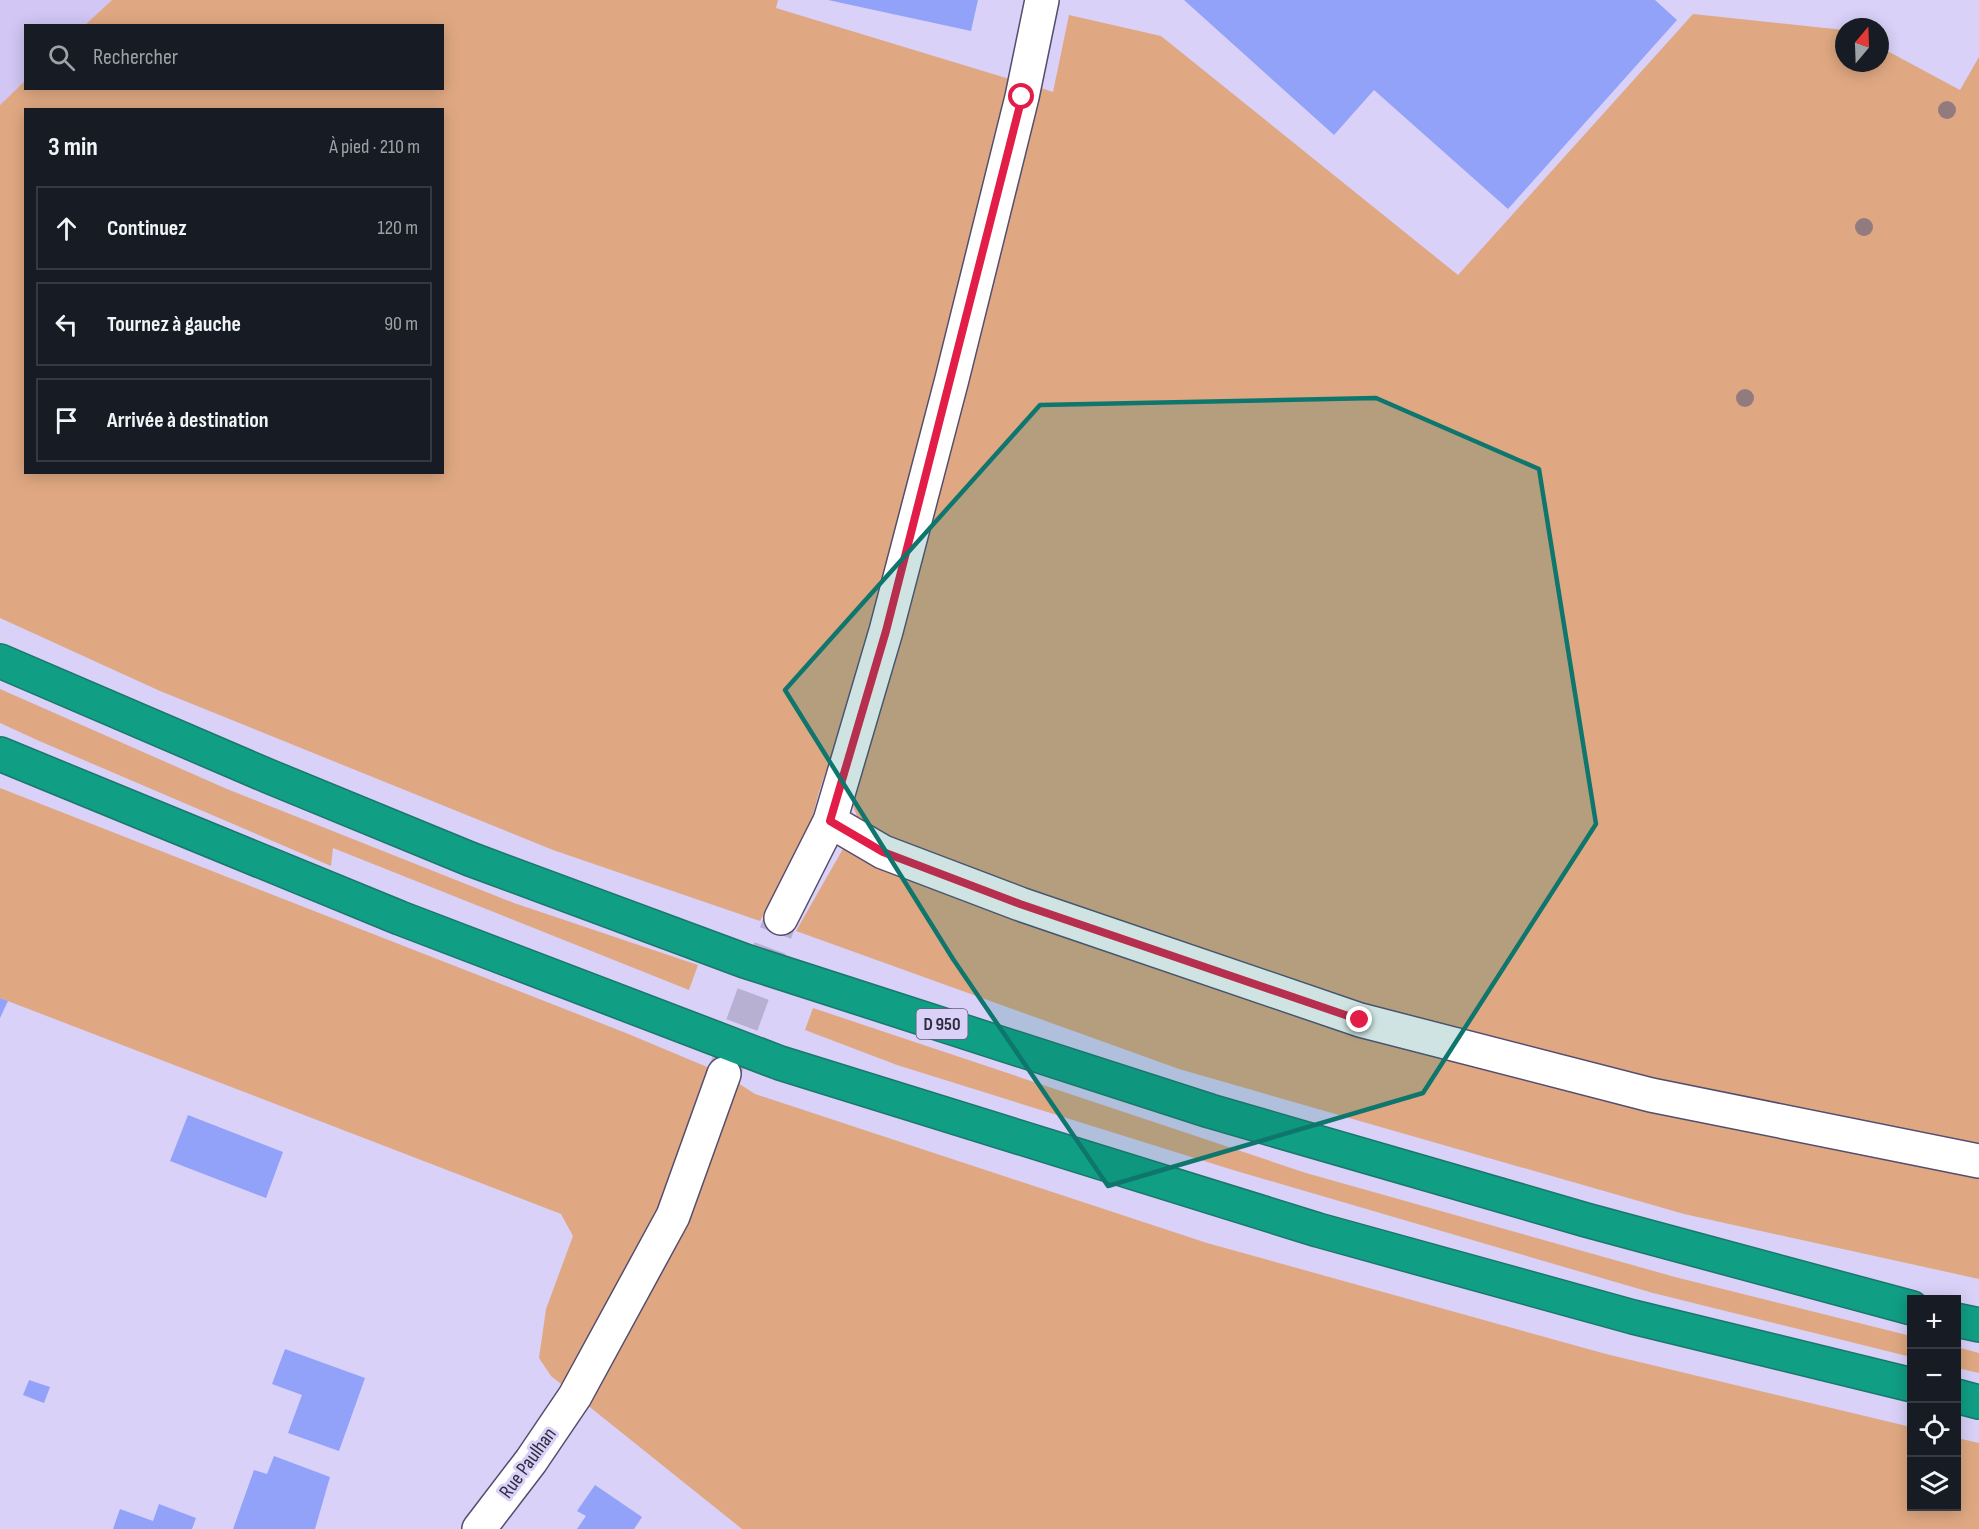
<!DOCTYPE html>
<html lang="fr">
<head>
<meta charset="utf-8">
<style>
	body { margin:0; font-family:"Sofia Sans Condensed",sans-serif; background:#242831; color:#f1f3f6 }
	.controls { position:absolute; right:18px; bottom:18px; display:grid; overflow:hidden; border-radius:0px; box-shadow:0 3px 15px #0003 }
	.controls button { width:54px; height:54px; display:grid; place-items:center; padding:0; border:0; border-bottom:2px solid #363941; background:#171b24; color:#f1f3f6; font:30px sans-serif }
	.compass { position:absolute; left:1835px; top:18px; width:54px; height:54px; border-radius:50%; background:#171b24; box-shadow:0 3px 15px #0003; rotate:19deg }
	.stop { position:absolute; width:18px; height:18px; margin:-14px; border:4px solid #e11d48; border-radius:50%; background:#fff }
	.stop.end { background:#e11d48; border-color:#fff; box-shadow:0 2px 6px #0008 }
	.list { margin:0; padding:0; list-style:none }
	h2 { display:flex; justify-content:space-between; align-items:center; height:78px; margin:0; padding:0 24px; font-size:26px }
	h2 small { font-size:20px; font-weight:400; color:#9ea1a6 }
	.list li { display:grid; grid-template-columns:39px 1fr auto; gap:18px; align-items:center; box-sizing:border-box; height:84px; margin:0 12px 12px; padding:0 12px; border:2px solid #363941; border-radius:0px }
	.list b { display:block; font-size:22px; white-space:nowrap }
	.list em { font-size:20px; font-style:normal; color:#9ea1a6 }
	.icon { flex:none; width:33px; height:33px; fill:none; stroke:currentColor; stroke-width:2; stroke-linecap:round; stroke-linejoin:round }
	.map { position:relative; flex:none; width:1979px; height:1529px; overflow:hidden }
	.search { position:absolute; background:#171b24; box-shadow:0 3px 15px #0003; left:24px; top:24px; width:420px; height:66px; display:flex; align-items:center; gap:15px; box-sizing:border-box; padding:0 21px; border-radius:0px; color:#9ea1a6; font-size:22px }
	.panel { position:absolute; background:#171b24; box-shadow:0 3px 15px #0003; left:24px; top:108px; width:420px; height:366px; border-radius:0px }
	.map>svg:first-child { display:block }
	.built { fill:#d1c6f4 }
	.green { fill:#dfa882; fill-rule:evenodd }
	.building { fill:#92a2f9 }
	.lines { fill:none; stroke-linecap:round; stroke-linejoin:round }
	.minor-tunnel { stroke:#b7b0d2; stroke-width:33; stroke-dasharray:33 16; stroke-linecap:butt }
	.minor-casing { stroke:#554d6e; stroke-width:36 }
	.highway-casing { stroke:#1b766b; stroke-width:36 }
	.minor { stroke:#fff; stroke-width:33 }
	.highway { stroke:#109e84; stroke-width:33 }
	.tree { fill:#927b7f }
	.route { stroke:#e11d48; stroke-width:8 }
	.marked { fill:#0f766e; fill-opacity:0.2; stroke:#0f766e; stroke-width:4.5; stroke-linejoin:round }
	.labels { text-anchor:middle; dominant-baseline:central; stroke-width:6; stroke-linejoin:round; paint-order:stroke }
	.shield { fill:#d9d1f8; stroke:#635e74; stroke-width:1.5 }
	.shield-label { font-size:18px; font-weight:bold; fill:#302d3c }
	.street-label { font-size:20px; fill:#302d3c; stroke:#d9d1f8 }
</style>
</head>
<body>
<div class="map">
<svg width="1979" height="1529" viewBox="0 0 1979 1529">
	<rect width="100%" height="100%" fill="#d9d1f8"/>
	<polygon class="built" points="0,0 112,0 85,25 26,26 25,81 0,105"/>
	<g class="green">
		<path d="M112,0h666l-2,8 240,73 -127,500 -70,211 -11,41 -48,88 -207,-71 -393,-159 -160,-73v-513l25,-24 1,7h416v-62l-357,-1zM26,110h416v362h-416z"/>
		<polygon points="1693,14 1844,30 1844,63 1880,63 1880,47 1960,90 1979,57 1979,1150 1637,1079 1393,1016 884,843 859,821 849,796 948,457 1041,88 1053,92 1069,15 1161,36 1458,275"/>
		<polygon points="0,689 227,789 514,903 698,965 689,990 333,848 331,866 37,740 0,723"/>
		<polygon points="0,788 626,1033 724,1074 755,1094 1207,1243 1606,1354 1911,1427 1912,1506 1956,1506 1957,1438 1979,1443 1979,1529 742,1529 551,1376 539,1358 546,1309 573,1236 561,1214 0,998"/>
		<polygon points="844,847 956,894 1979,1173 1979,1279 1684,1214 1179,1069 796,931"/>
		<polygon points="813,1008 1306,1173 1675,1277 1911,1336 1911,1357 1653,1293 1233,1170 897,1065 805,1030"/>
		<polygon points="1957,1347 1979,1353 1979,1373 1957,1368"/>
	</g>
	<g class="building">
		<polygon points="828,0 978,0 971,31"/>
		<polygon points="1184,0 1655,0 1677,20 1508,209 1374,90 1334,135"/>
		<polygon points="0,998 8,1001 0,1018"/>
		<polygon points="188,1115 283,1152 266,1198 170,1161"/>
		<polygon points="285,1349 365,1378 339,1451 288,1433 302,1395 272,1384"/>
		<polygon points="29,1380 50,1387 44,1403 23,1395"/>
		<polygon points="274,1456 330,1477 315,1529 233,1529 254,1470 267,1474"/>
		<polygon points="595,1485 642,1517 634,1529 577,1529 586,1516 577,1511"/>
		<polygon points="159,1504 196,1518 192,1529 113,1529 120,1509 153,1521"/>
	</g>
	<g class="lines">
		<polyline class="minor-tunnel" points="725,1071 781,918"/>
		<g class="minor-casing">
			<g id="minor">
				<polyline points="830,821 883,852 1020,904 1360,1020 1651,1095 1979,1161"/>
				<polyline points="781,918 830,821 886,631 952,379 1022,97 1042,0"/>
				<polyline points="479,1529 531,1461 575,1396 673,1216 724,1074"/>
			</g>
		</g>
		<g class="highway-casing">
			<g id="highway">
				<polyline points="0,661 268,776 470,859 745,961 1210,1111 1586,1220 1912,1308"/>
				<polyline points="0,754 400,918 780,1063 1318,1230 1633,1317 1912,1385"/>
				<polyline points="1956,1320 1979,1325"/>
				<polyline points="1956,1396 1979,1402"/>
			</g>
		</g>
		<use href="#minor" class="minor"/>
		<use href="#highway" class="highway"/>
	</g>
	<g class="tree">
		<circle cx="1947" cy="110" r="9"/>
		<circle cx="1864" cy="227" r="9"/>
		<circle cx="1745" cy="398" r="9"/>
	</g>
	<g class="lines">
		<polyline class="route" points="1022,97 886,631 830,821 883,852 1020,904 1360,1020"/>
	</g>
	<path class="marked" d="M1376,398l163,71 57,355 -173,269 -315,93 -155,-227 -168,-269 255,-285z"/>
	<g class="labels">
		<rect class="shield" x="916.5" y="1009" width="51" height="30" rx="4.5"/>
		<g class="shield-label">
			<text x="942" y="1024">D 950</text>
		</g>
		<g class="street-label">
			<text transform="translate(528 1463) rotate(-54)">Rue Paulhan</text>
		</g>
	</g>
</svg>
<div class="controls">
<button>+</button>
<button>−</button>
<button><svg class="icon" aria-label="locate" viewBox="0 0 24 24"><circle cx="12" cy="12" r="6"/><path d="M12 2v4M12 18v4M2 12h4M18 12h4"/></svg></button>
<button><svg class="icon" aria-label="layers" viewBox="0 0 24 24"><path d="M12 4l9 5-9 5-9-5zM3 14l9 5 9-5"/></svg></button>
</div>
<svg class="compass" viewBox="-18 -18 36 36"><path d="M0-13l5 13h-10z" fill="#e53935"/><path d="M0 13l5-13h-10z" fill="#9ea1a6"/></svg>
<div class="stop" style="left:1022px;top:97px"></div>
<div class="stop end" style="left:1360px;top:1020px"></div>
<div class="search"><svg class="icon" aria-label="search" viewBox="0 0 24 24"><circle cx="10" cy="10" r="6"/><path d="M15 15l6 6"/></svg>Rechercher</div>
<section class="panel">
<h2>3 min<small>À pied · 210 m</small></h2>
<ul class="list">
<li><svg class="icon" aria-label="ahead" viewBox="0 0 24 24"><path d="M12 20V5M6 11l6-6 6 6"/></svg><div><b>Continuez</b></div><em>120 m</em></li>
<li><svg class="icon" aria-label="left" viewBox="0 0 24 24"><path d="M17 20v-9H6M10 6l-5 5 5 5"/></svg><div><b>Tournez à gauche</b></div><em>90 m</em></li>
<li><svg class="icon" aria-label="arrive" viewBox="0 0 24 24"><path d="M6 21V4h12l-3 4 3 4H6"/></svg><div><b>Arrivée à destination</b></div></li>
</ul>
</section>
</div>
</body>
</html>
